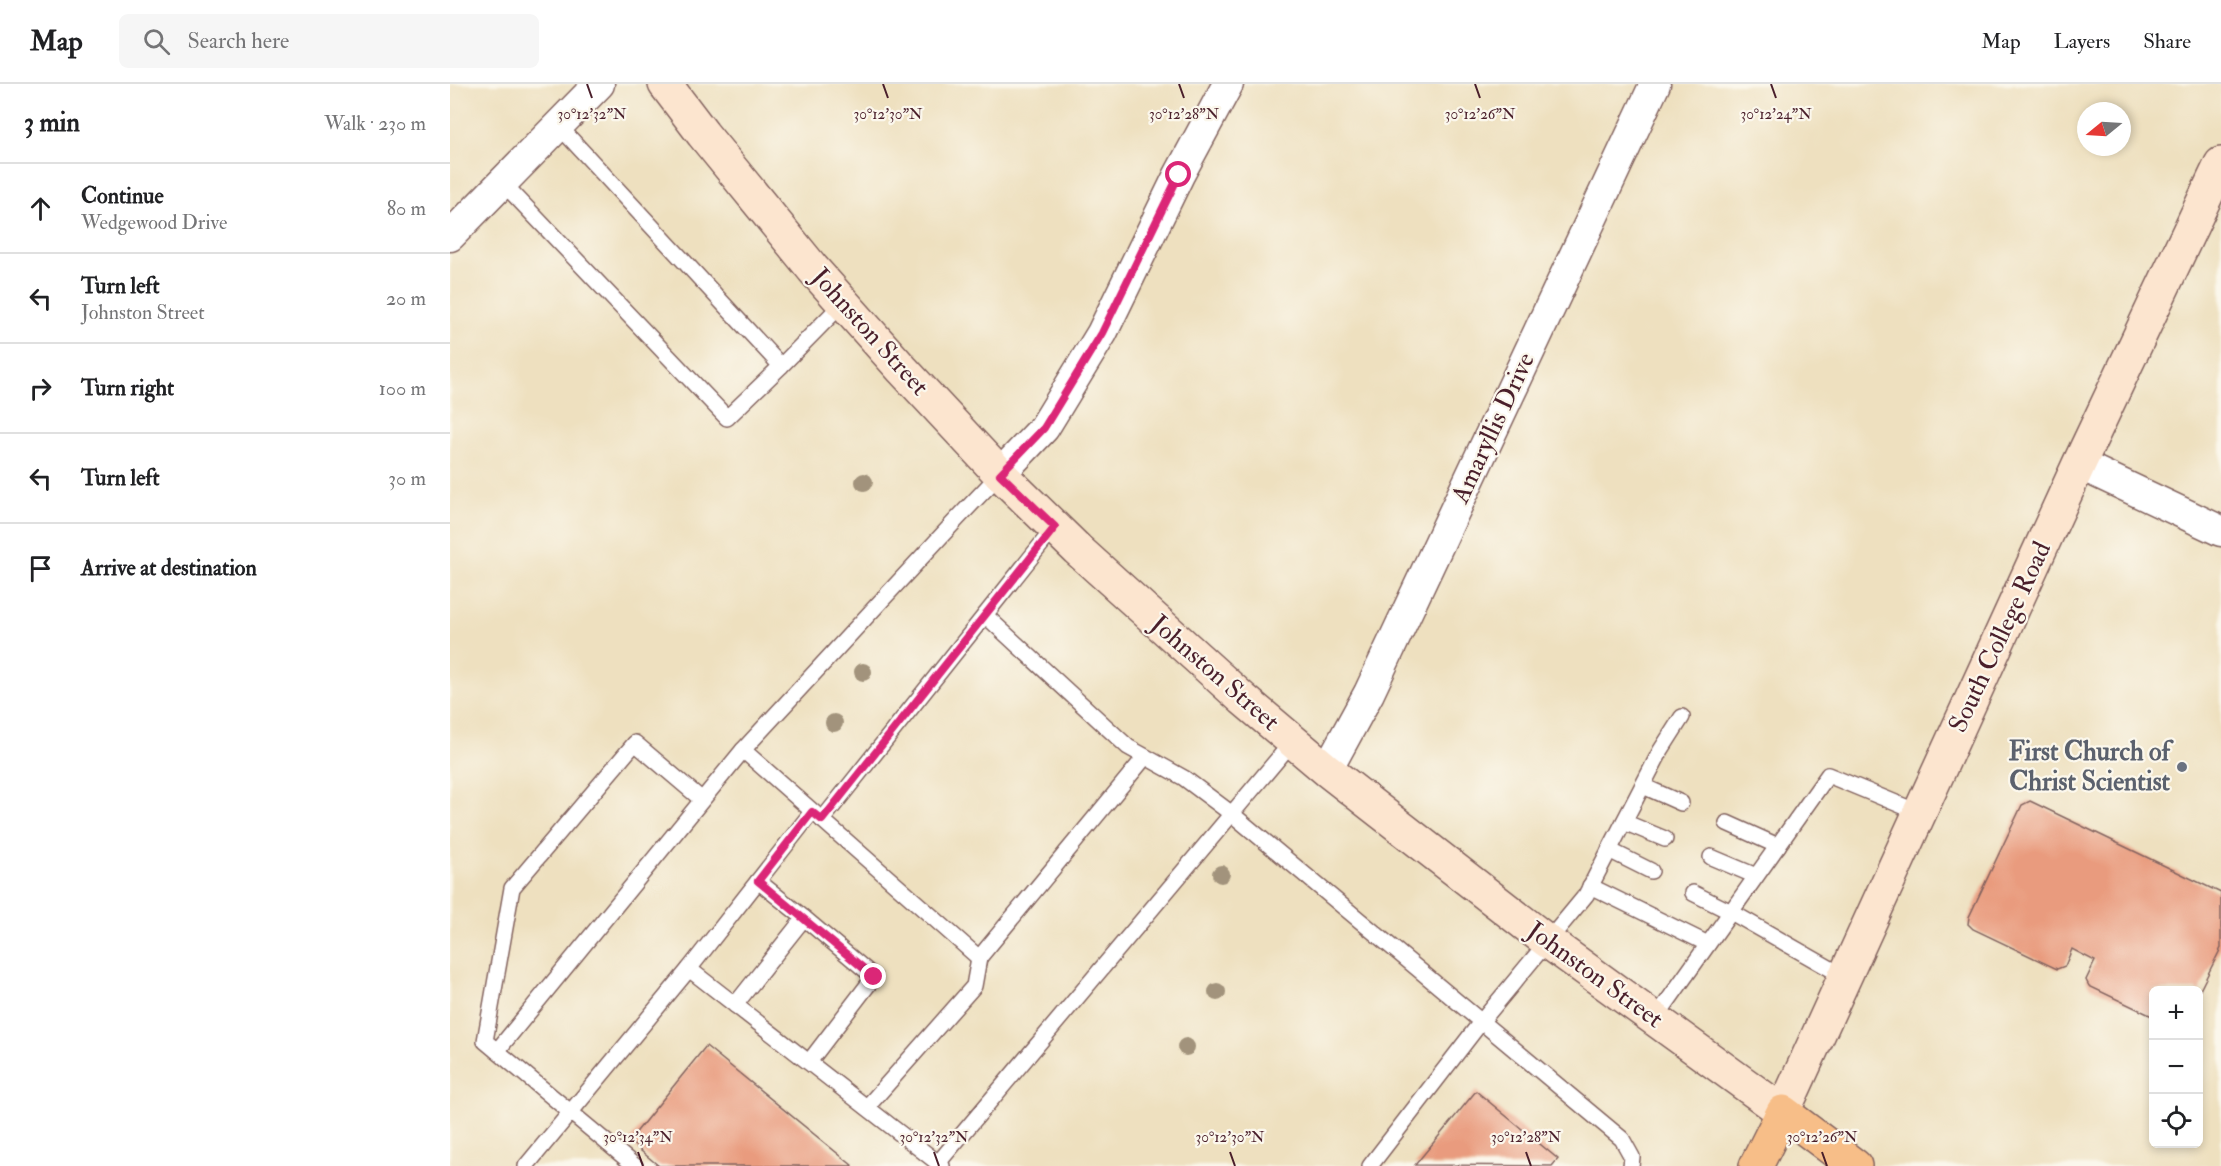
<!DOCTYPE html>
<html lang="en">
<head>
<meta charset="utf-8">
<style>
	body { margin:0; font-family:"IM FELL Double Pica",serif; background:#f6f6f6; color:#202124 }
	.controls { position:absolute; right:18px; bottom:18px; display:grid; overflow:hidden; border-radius:9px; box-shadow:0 3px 9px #0003 }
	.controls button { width:54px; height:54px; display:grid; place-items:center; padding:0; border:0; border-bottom:2px solid #e0e0e0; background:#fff; color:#202124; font:30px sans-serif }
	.compass { position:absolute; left:1627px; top:18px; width:54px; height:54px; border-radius:50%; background:#fff; box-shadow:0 3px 9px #0003; rotate:252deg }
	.stop { position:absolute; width:18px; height:18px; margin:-14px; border:4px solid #db2777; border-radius:50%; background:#fff }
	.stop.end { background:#db2777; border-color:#fff; box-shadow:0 2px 6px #0008 }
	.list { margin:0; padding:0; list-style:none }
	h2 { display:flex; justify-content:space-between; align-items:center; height:78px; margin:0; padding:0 24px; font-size:26px }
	h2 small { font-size:20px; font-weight:400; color:#757577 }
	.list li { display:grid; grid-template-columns:39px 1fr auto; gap:18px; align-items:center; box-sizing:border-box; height:90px; padding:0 24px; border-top:2px solid #e0e0e0 }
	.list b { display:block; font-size:22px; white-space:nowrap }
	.list p { margin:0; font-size:20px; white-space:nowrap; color:#757577 }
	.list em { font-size:20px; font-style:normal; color:#757577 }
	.icon { flex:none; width:33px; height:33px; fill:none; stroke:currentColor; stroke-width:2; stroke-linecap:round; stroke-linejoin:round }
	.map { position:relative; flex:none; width:1771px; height:1082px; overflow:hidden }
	header { display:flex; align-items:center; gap:36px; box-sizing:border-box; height:84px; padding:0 30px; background:#fff; border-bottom:2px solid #e0e0e0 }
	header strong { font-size:28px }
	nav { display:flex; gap:33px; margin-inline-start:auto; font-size:21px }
	.search { width:420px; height:54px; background:#f6f6f6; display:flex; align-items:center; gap:15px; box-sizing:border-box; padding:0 21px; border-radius:9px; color:#757577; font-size:22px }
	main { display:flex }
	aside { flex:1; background:#fff }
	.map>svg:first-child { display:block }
	.building { fill:#e99b7e }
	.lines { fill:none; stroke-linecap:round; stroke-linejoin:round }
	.service-casing { stroke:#83635f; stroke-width:18 }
	.minor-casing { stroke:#83635f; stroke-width:33 }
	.secondary-casing { stroke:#83635f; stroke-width:36 }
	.primary-casing { stroke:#83635f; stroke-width:36 }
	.service { stroke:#fff; stroke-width:15 }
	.minor { stroke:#fff; stroke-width:30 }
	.secondary { stroke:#fce5cf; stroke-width:33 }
	.primary { stroke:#f7be88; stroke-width:33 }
	.tree { fill:#a2937b }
	.route { stroke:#db2777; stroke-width:8 }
	.ticks { fill:none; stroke:#4a1f2b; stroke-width:2 }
	.worship-dot { fill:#6b7280; stroke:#fbf7ec; stroke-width:2 }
	.labels { text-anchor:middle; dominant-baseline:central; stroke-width:4.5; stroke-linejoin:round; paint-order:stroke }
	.street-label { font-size:26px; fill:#4a1f2b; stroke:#fbf7ec }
	.worship-label { font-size:26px; font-weight:bold; fill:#5b616d; stroke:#fbf7ec; text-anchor:end }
	.ticks-label { font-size:15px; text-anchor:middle; fill:#4a1f2b; stroke:#fbf7ec; stroke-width:4.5; stroke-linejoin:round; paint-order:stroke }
</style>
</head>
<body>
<header>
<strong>Map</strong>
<div class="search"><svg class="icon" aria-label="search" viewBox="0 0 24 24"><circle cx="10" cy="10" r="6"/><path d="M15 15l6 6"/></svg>Search here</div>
<nav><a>Map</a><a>Layers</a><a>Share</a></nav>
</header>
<main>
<aside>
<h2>3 min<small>Walk · 230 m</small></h2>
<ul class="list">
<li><svg class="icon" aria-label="ahead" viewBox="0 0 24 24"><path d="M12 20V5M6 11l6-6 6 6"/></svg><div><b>Continue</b><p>Wedgewood Drive</p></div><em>80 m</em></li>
<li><svg class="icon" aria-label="left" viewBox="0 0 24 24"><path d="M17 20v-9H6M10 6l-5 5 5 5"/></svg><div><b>Turn left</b><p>Johnston Street</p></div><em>20 m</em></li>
<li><svg class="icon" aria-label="right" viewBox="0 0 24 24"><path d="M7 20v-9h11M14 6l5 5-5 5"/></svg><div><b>Turn right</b></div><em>100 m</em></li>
<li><svg class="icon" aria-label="left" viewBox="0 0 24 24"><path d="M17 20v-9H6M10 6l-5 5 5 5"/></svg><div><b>Turn left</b></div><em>30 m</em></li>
<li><svg class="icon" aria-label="arrive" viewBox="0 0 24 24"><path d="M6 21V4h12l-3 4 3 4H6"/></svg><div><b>Arrive at destination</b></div></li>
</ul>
</aside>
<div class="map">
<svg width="1771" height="1082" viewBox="0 0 1771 1082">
	<rect width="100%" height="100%" fill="#fbf7ec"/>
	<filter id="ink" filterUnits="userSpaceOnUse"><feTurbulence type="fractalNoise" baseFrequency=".0167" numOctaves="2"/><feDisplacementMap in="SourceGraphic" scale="12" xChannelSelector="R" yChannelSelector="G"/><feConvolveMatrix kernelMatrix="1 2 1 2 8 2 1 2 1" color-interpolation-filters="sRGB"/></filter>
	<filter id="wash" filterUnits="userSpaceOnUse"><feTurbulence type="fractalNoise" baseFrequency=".008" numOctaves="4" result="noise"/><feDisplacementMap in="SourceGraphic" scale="24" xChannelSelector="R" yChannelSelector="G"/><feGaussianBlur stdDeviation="1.35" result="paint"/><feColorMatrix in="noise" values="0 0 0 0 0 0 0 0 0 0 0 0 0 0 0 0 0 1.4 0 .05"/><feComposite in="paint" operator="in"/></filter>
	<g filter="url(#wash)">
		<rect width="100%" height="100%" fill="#eee0bf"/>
		<g id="blocks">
			<g class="building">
				<polygon points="1580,717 1771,809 1771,864 1748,910 1748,906 1704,906 1704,933 1639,902 1636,896 1645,877 1622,865 1615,882 1607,885 1523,845 1518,840 1519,833 1572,721"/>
				<polygon points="256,962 403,1082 209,1082 179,1057"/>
				<polygon points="1026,1007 1108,1075 1102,1082 965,1081"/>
			</g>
		</g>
	</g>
	<g filter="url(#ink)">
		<use href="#blocks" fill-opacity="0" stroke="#83635f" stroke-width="1.5"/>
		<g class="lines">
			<g class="service-casing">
				<g id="service">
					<polyline points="52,98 277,334 331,282 108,41"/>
					<polyline points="331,282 393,219"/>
					<polyline points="550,390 507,435 293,666 529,874 695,673"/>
					<polyline points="535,531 678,663 734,694 782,730 1172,1055 1182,1073 1181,1082"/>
					<polyline points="1193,702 1231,719"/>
					<polyline points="372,736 605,443"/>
					<polyline points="1174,738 1215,755"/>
					<polyline points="1277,739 1328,762"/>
					<polyline points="1159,766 1201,787"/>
					<polyline points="1261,773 1306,792"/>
					<polyline points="308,797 354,834"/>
					<polyline points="1140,802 1258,860"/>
					<polyline points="1243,809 1281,828 1395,893"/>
					<polyline points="239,885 492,1082"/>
					<polyline points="285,921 354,834 424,893 359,978"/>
					<polyline points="1205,935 1378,691 1470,729"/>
					<polyline points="47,967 293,666"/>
					<polyline points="417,1023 524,902 529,874"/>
					<polyline points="488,1079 843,657"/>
					<polyline points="76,1082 239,885 362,728"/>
					<polyline points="185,1082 35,957 62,804 185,659 251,715"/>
					<polyline points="920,1082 1031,938 1136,811 1211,666 1232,633"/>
				</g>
			</g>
			<g class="minor-casing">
				<g id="minor">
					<polyline points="0,152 149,0"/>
					<polyline points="1629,380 1771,447"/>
					<polyline points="550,390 594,344 652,249 729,91 778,0"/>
					<polyline points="877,686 919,609 1205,0"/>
				</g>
			</g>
			<g class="secondary-casing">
				<polyline id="secondary" points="215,0 253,50 363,185 452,285 550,390 627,465 793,615 877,686 1097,857 1333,1028 1629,380 1771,80"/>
			</g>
			<g class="primary-casing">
				<polyline id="primary" points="1306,1082 1333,1028 1405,1082"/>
			</g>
			<use href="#service" class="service"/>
			<use href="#minor" class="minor"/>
			<use href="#secondary" class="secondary"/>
			<use href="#primary" class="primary"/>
		</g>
		<g class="tree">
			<circle cx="414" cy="398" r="9"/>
			<circle cx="413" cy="588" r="9"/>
			<circle cx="384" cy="639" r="9"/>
			<circle cx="771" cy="790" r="9"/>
			<circle cx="767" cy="908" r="9"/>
			<circle cx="736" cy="963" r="9"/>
		</g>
	</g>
	<g class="lines" filter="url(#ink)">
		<polyline class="route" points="424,893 308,797 362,728 372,736 605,443 550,390 594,344 652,249 729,91"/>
	</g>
	<path class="ticks" d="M137,0l5,14M433,0l5,14M729,0l5,14M1025,0l5,14M1321,0l5,14M188,1068l5,14M484,1068l5,14M780,1068l5,14M1076,1068l5,14M1372,1068l5,14"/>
	<circle class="worship-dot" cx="1732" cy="683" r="6"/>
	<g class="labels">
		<g class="street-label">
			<text transform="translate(420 248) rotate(48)">Johnston Street</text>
			<text transform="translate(1043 344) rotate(-65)">Amaryllis Drive</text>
			<text transform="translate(1550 553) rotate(-65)">South College Road</text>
			<text transform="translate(765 589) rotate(41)">Johnston Street</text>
			<text transform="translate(1145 891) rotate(36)">Johnston Street</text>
		</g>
		<g class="worship-label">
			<text x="1720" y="668">First Church of<tspan x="1720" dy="30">Christ Scientist</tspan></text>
		</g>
	</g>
	<g class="ticks-label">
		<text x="142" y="35">30°12'32"N</text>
		<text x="438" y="35">30°12'30"N</text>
		<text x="734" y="35">30°12'28"N</text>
		<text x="1030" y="35">30°12'26"N</text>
		<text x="1326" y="35">30°12'24"N</text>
		<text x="188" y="1058">30°12'34"N</text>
		<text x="484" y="1058">30°12'32"N</text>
		<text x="780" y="1058">30°12'30"N</text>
		<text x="1076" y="1058">30°12'28"N</text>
		<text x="1372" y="1058">30°12'26"N</text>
	</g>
</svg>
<div class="controls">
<button>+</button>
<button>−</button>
<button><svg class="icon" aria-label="locate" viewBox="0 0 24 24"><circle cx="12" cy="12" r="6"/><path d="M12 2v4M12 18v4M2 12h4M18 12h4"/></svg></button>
</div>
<svg class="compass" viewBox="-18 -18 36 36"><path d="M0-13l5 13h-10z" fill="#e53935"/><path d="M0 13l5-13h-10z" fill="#757577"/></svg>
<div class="stop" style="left:729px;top:91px"></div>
<div class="stop end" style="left:424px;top:893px"></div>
</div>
</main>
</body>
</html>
